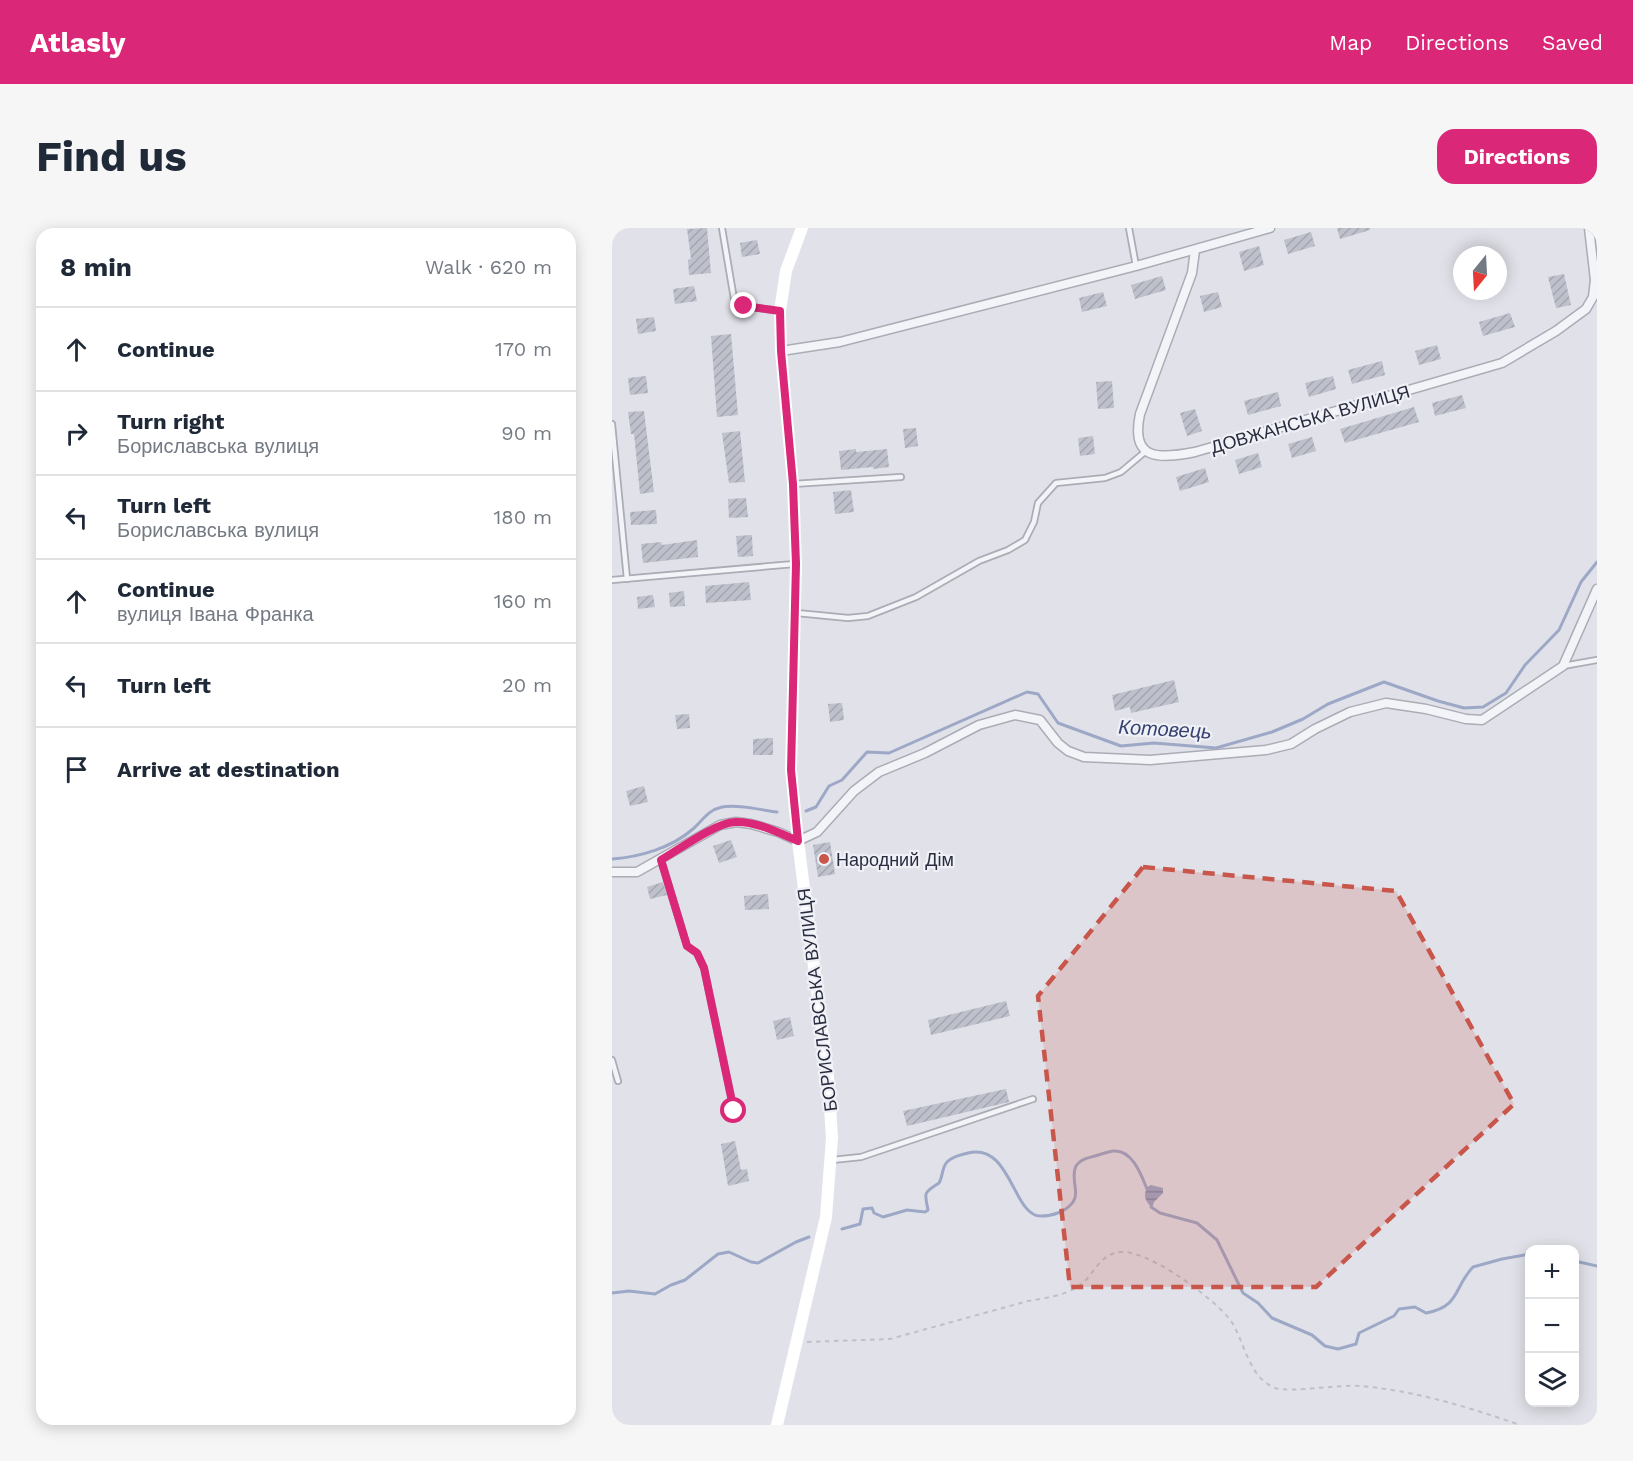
<!DOCTYPE html>
<html lang="en">
<head>
<meta charset="utf-8">
<style>
	body { margin:0; font-family:"Work Sans",sans-serif; background:#f6f6f7; color:#1f2937 }
	.controls { position:absolute; right:18px; bottom:18px; display:grid; overflow:hidden; border-radius:12px; box-shadow:0 3px 15px #0003 }
	.controls button { width:54px; height:54px; display:grid; place-items:center; padding:0; border:0; border-bottom:2px solid #e0e1e3; background:#fff; color:#1f2937; font:30px sans-serif }
	.compass { position:absolute; left:841px; top:18px; width:54px; height:54px; border-radius:50%; background:#fff; box-shadow:0 3px 15px #0003; rotate:198deg }
	.stop { position:absolute; width:18px; height:18px; margin:-14px; border:4px solid #db2777; border-radius:50%; background:#fff }
	.stop.end { background:#db2777; border-color:#fff; box-shadow:0 2px 6px #0008 }
	.list { margin:0; padding:0; list-style:none }
	h2 { display:flex; justify-content:space-between; align-items:center; height:78px; margin:0; padding:0 24px; font-size:26px }
	h2 small { font-size:20px; font-weight:400; color:#747a83 }
	.list li { display:grid; grid-template-columns:39px 1fr auto; gap:18px; align-items:center; box-sizing:border-box; height:84px; padding:0 24px; border-top:2px solid #e0e1e3 }
	.list b { display:block; font-size:22px; white-space:nowrap }
	.list p { margin:0; font-size:20px; white-space:nowrap; color:#747a83 }
	.list em { font-size:20px; font-style:normal; color:#747a83 }
	.icon { flex:none; width:33px; height:33px; fill:none; stroke:currentColor; stroke-width:2; stroke-linecap:round; stroke-linejoin:round }
	.map { position:relative; flex:none; width:985px; height:1197px; overflow:hidden; border-radius:18px }
	header { display:flex; align-items:center; gap:36px; box-sizing:border-box; height:84px; padding:0 30px; background:#db2777; color:#fff }
	header strong { font-size:28px }
	nav { display:flex; gap:33px; margin-inline-start:auto; font-size:21px }
	.intro { display:flex; align-items:center; justify-content:space-between; box-sizing:border-box; height:144px; padding:0 36px }
	h1 { margin:0; font-size:42px }
	.button { padding:15px 27px; border-radius:18px; background:#db2777; color:#fff; font-size:21px; font-weight:700 }
	main { display:flex; gap:36px; padding:0 36px }
	aside { flex:1; background:#fff; border-radius:18px; box-shadow:0 3px 15px #0003 }
	.map>svg:first-child { display:block }
	.water { fill:url(#water-rules) }
	.lines { fill:none; stroke-linecap:round; stroke-linejoin:round }
	.stream { stroke:#9da8c7; stroke-width:3 }
	.building { fill:url(#building-hatch) }
	.lane-casing { stroke:#aaacb6; stroke-width:8 }
	.street-casing { stroke:#aaacb6; stroke-width:11 }
	.path { stroke:#bfc0c7; stroke-width:2; stroke-dasharray:4.5 4.5; stroke-linecap:butt }
	.lane { stroke:#f3f4f7; stroke-width:4.5 }
	.street { stroke:#f3f4f7; stroke-width:8 }
	.secondary { stroke:#fff; stroke-width:12 }
	.route { stroke:#db2777; stroke-width:8 }
	.marked { fill:#c8564b; fill-opacity:0.2; stroke:#c8564b; stroke-width:4.5; stroke-dasharray:12 8; stroke-linejoin:round }
	.poi-dot { fill:#c8564b; stroke:#f0f1f6; stroke-width:2 }
	.labels { text-anchor:middle; dominant-baseline:central; stroke-width:4.5; stroke-linejoin:round; paint-order:stroke }
	.street-label { font-size:18px; fill:#2a2d40; stroke:#f0f1f6 }
	.poi-label { font-size:18px; fill:#2a2d40; stroke:#f0f1f6; text-anchor:start }
	.water-label { font-size:20px; font-style:italic; fill:#364272; stroke:#f0f1f6 }
</style>
</head>
<body>
<header>
<strong>Atlasly</strong>
<nav><a>Map</a><a>Directions</a><a>Saved</a></nav>
</header>
<div class="intro"><h1>Find us</h1><a class="button">Directions</a></div>
<main>
<aside>
<h2>8 min<small>Walk · 620 m</small></h2>
<ul class="list">
<li><svg class="icon" aria-label="ahead" viewBox="0 0 24 24"><path d="M12 20V5M6 11l6-6 6 6"/></svg><div><b>Continue</b></div><em>170 m</em></li>
<li><svg class="icon" aria-label="right" viewBox="0 0 24 24"><path d="M7 20v-9h11M14 6l5 5-5 5"/></svg><div><b>Turn right</b><p>Бориславська вулиця</p></div><em>90 m</em></li>
<li><svg class="icon" aria-label="left" viewBox="0 0 24 24"><path d="M17 20v-9H6M10 6l-5 5 5 5"/></svg><div><b>Turn left</b><p>Бориславська вулиця</p></div><em>180 m</em></li>
<li><svg class="icon" aria-label="ahead" viewBox="0 0 24 24"><path d="M12 20V5M6 11l6-6 6 6"/></svg><div><b>Continue</b><p>вулиця Івана Франка</p></div><em>160 m</em></li>
<li><svg class="icon" aria-label="left" viewBox="0 0 24 24"><path d="M17 20v-9H6M10 6l-5 5 5 5"/></svg><div><b>Turn left</b></div><em>20 m</em></li>
<li><svg class="icon" aria-label="arrive" viewBox="0 0 24 24"><path d="M6 21V4h12l-3 4 3 4H6"/></svg><div><b>Arrive at destination</b></div></li>
</ul>
</aside>
<div class="map">
<svg width="985" height="1197" viewBox="0 0 985 1197">
	<defs>
		<pattern id="water-rules" width="6" height="5" patternUnits="userSpaceOnUse" patternTransform="scale(1.5)"><rect width="6" height="5" fill="#9da8c7"/><path d="M0 2.5h6" fill="none" stroke="#8089a3"/></pattern>
		<pattern id="building-hatch" width="6" height="6" patternUnits="userSpaceOnUse" patternTransform="scale(1.5)"><rect width="6" height="6" fill="#bec0cb"/><path d="M-1 1l2-2M0 6l6-6M5 7l2-2" fill="none" stroke="#a3a5af"/></pattern>
	</defs>
	<rect width="100%" height="100%" fill="#e1e2e9"/>
	<path class="water" d="M539,957l12,3v5l-9,9 -2,6c-7,-8 -9,-11 -5,-21z"/>
	<g class="lines">
		<g class="stream">
			<polyline points="194,583 204,579 217,558 230,552 255,524 277,525 415,464 426,466 446,495 509,518 542,515 604,520 660,504 691,491 716,476 772,454 826,473 852,480 871,479 894,465 913,437 947,402 969,354 985,334"/>
			<path d="M0,631c28,-2 59,-11 81,-30 10,-9 15,-19 29,-22 17,-3 38,3 55,5"/>
			<path d="M539,979l9,6 37,10 20,17 26,53 15,10 14,15 40,17 13,11 13,3 18,-5 3,-11 35,-17 5,-7 16,-2 11,6c35,-7 27,-25 47,-46l29,-8 28,-5"/>
			<path d="M230,1001l18,-5 3,-15 9,-1 2,5 9,4 24,-7 18,2 3,-2c-4,-19 -4,-17 11,-27 4,-7 3,-16 8,-21 6,-6 14,-7 21,-9 43,-11 45,64 73,63 11,0 25,-4 32,-14 7,-9 -3,-25 3,-36 4,-7 12,-8 19,-10 6,-2 12,-4 18,-5 19,-2 28,23 34,38"/>
			<polyline points="963,1033 985,1038"/>
			<polyline points="0,1065 17,1063 43,1066 59,1057 73,1052 106,1026 117,1024 139,1034 146,1035 184,1014 197,1009"/>
		</g>
	</g>
	<g class="building">
		<polygon points="95,0 99,45 77,47 76,32 79,31 75,1"/>
		<polygon points="725,0 758,0 758,2 728,11"/>
		<polygon points="699,4 703,18 676,26 672,12"/>
		<polygon points="145,12 148,26 130,29 128,15"/>
		<polygon points="647,18 652,37 632,43 627,24"/>
		<polygon points="952,46 959,77 944,80 936,49"/>
		<polygon points="550,48 554,62 523,71 519,57"/>
		<polygon points="82,58 85,73 63,76 61,61"/>
		<polygon points="491,64 495,78 470,84 467,70"/>
		<polygon points="606,64 610,79 592,84 588,68"/>
		<polygon points="898,85 903,99 871,108 867,94"/>
		<polygon points="42,89 44,103 26,106 24,91"/>
		<polygon points="119,106 126,187 105,189 99,108"/>
		<polygon points="825,117 829,131 807,137 803,123"/>
		<polygon points="770,133 773,147 740,156 736,142"/>
		<polygon points="34,148 36,165 18,167 16,150"/>
		<polygon points="721,148 724,161 697,169 693,155"/>
		<polygon points="500,153 502,180 486,181 484,154"/>
		<polygon points="666,164 669,178 636,187 632,173"/>
		<polygon points="850,167 854,180 823,188 820,175"/>
		<polygon points="802,179 807,194 733,215 728,201"/>
		<polygon points="583,181 590,203 575,208 568,185"/>
		<polygon points="32,183 42,264 28,266 22,206 19,206 16,184"/>
		<polygon points="304,200 306,218 293,220 291,201"/>
		<polygon points="128,203 133,254 117,255 110,205"/>
		<polygon points="481,208 483,226 468,228 466,210"/>
		<polygon points="700,209 704,223 680,230 676,216"/>
		<polygon points="244,221 244,224 275,221 277,239 261,241 261,239 229,242 227,223"/>
		<polygon points="646,225 650,239 627,246 623,232"/>
		<polygon points="593,240 597,254 568,263 564,249"/>
		<polygon points="239,262 242,284 223,286 221,264"/>
		<polygon points="134,270 136,289 117,290 116,271"/>
		<polygon points="44,282 45,296 19,297 18,284"/>
		<polygon points="140,307 141,328 126,329 124,308"/>
		<polygon points="85,312 86,329 31,335 29,316 49,314 50,317"/>
		<polygon points="137,354 139,372 94,375 93,358"/>
		<polygon points="72,363 73,378 58,379 57,365"/>
		<polygon points="41,367 43,379 26,381 25,369"/>
		<polygon points="562,452 567,474 519,485 518,479 503,483 500,467"/>
		<polygon points="230,475 232,492 218,494 216,476"/>
		<polygon points="77,486 78,500 65,501 63,487"/>
		<polygon points="161,510 161,527 141,527 141,511"/>
		<polygon points="32,558 36,574 18,578 14,563"/>
		<polygon points="119,612 125,629 107,635 101,618"/>
		<polygon points="218,614 223,646 206,649 201,617"/>
		<polygon points="51,654 55,667 38,671 35,659"/>
		<polygon points="156,666 157,681 133,682 132,668"/>
		<polygon points="394,773 398,788 319,807 316,792"/>
		<polygon points="178,789 182,808 165,812 161,793"/>
		<polygon points="394,861 397,874 295,898 291,883"/>
		<polygon points="123,913 129,942 135,941 137,953 116,958 109,916"/>
	</g>
	<g class="lines">
		<g class="lane-casing">
			<g id="lane">
				<polyline points="110,0 122,71 132,78 168,83"/>
				<polyline points="517,0 524,38"/>
				<polyline points="0,196 15,351"/>
				<polyline points="181,256 289,249"/>
				<polyline points="0,352 182,336"/>
				<polyline points="185,385 236,390 256,388 304,369 367,333 396,322 413,312 422,294 426,275 444,255 493,250 509,244 534,223"/>
				<polyline points="951,438 985,432"/>
				<polyline points="49,632 75,718 85,725 92,740 122,883"/>
				<polyline points="0,832 6,853"/>
				<polyline points="220,932 249,929 421,871"/>
			</g>
		</g>
		<g class="street-casing">
			<g id="street">
				<path d="M583,22l-3,23 -52,141c-10,47 19,45 55,38l307,-89 54,-32 30,-22 7,-12 2,-17 -6,-52"/>
				<polyline points="169,123 228,114 524,38 658,0"/>
				<polyline points="0,644 25,644 108,597 124,594 139,596 166,604 186,613 205,604 242,563 267,544 313,525 367,497 403,487 428,492 446,515 456,523 472,529 538,532 654,522 679,516 703,501 738,484 774,475 814,481 854,491 870,492 951,438 985,361"/>
			</g>
		</g>
		<path class="path" d="M195,1114l83,-3 138,-38c19,-3 41,-6 56,-19 11,-11 18,-29 37,-30 28,-2 94,47 110,69 14,21 17,56 44,67 14,5 66,-4 86,-2 55,5 107,21 159,39"/>
		<use href="#lane" class="lane"/>
		<use href="#street" class="street"/>
		<polyline class="secondary" points="165,1197 214,989 220,910 216,849 186,613 179,542 184,336 181,256 169,123 168,83 174,43 190,0"/>
	</g>
	<g class="lines">
		<path class="route" d="M122,883l-30,-143 -7,-15 -10,-7 -26,-86c19,-11 54,-37 74,-38 21,-1 44,11 63,19l-7,-71 5,-206 -3,-80 -12,-133 -1,-40 -36,-5"/>
	</g>
	<path class="marked" d="M531,639l253,24 118,213 -198,183h-246l-32,-291z"/>
	<circle class="poi-dot" cx="212" cy="631" r="6"/>
	<g class="labels">
		<g class="street-label">
			<text transform="translate(698 191) rotate(-16)">ДОВЖАНСЬКА ВУЛИЦЯ</text>
			<text transform="translate(205 772) rotate(-97)">БОРИСЛАВСЬКА ВУЛИЦЯ</text>
		</g>
		<g class="poi-label">
			<text x="224" y="631">Народний Дім</text>
		</g>
		<g class="water-label">
			<text transform="translate(553 501) rotate(3)">Котовець</text>
		</g>
	</g>
</svg>
<div class="controls">
<button>+</button>
<button>−</button>
<button><svg class="icon" aria-label="layers" viewBox="0 0 24 24"><path d="M12 4l9 5-9 5-9-5zM3 14l9 5 9-5"/></svg></button>
</div>
<svg class="compass" viewBox="-18 -18 36 36"><path d="M0-13l5 13h-10z" fill="#e53935"/><path d="M0 13l5-13h-10z" fill="#747a83"/></svg>
<div class="stop" style="left:122px;top:883px"></div>
<div class="stop end" style="left:132px;top:78px"></div>
</div>
</main>
</body>
</html>
